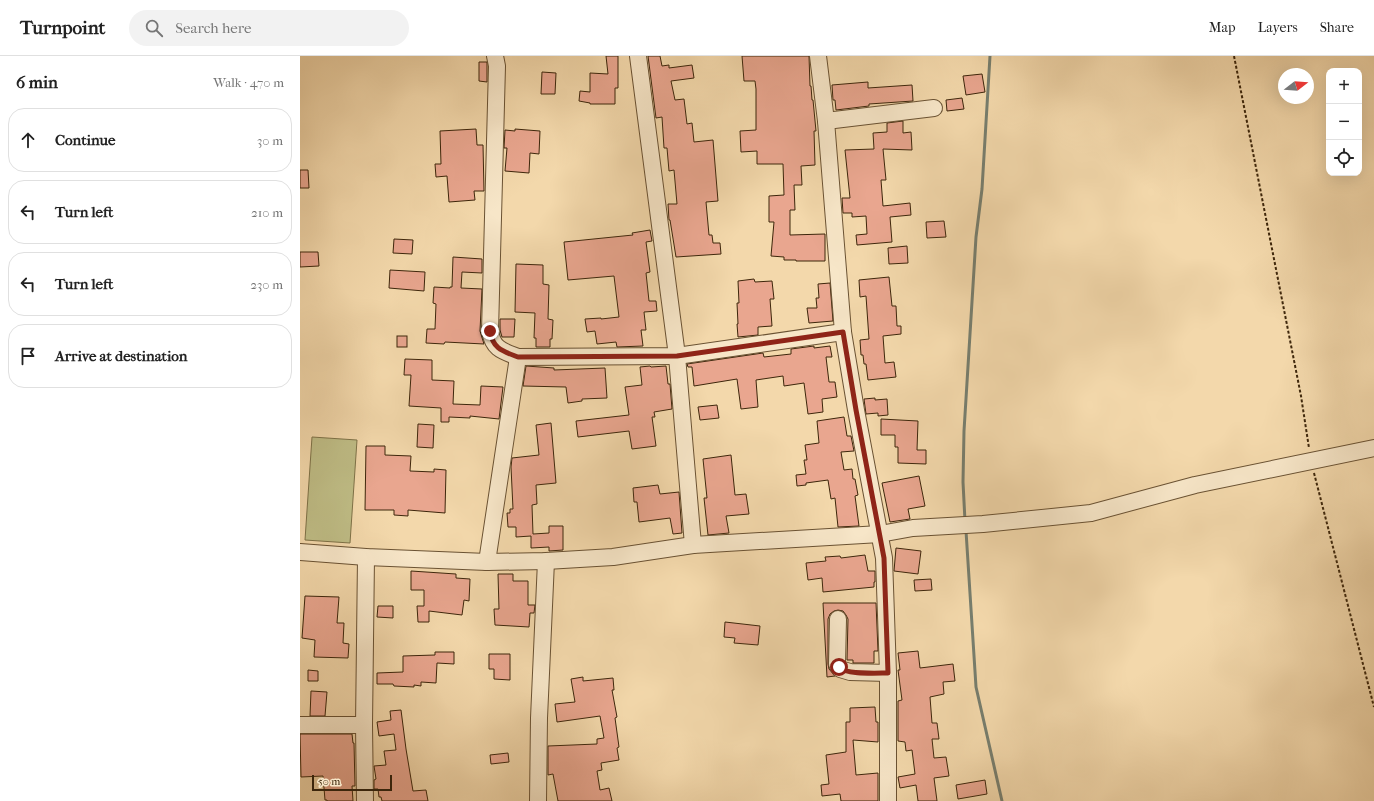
<!DOCTYPE html>
<html lang="en">
<head>
<meta charset="utf-8">
<style>
	body { margin:0; font-family:"IM FELL French Canon",serif; background:#f2f2f2; color:#222 }
	.controls { position:absolute; right:12px; top:12px; display:grid; overflow:hidden; border-radius:8px; box-shadow:0 4px 16px #0002 }
	.controls button { width:36px; height:36px; display:grid; place-items:center; padding:0; border:0; border-bottom:1px solid #e0e0e0; background:#fff; color:#222; font:20px sans-serif }
	.compass { position:absolute; left:978px; top:12px; width:36px; height:36px; border-radius:50%; background:#fff; box-shadow:0 4px 16px #0002; rotate:73deg }
	.scale { position:absolute; left:12px; bottom:10px; width:80px; box-sizing:border-box; padding-left:4px; border:2px solid #3d260b; border-top:0; font-size:11px; line-height:14px; white-space:nowrap; color:#3d260b; -webkit-text-stroke:3px #f7e6c8; paint-order:stroke }
	.stop { position:absolute; width:12px; height:12px; margin:-9px; border:3px solid #8f2418; border-radius:50%; background:#fff }
	.stop.end { background:#8f2418; border-color:#fff; box-shadow:0 1px 4px #0008 }
	.list { margin:0; padding:0; list-style:none }
	h2 { display:flex; justify-content:space-between; align-items:center; height:52px; margin:0; padding:0 16px; font-size:17px }
	h2 small { font-size:13px; font-weight:400; color:#767676 }
	.list li { display:grid; grid-template-columns:26px 1fr auto; gap:12px; align-items:center; box-sizing:border-box; height:64px; margin:0 8px 8px; padding:0 8px; border:1px solid #e0e0e0; border-radius:16px }
	.list b { display:block; font-size:15px; white-space:nowrap }
	.list em { font-size:13px; font-style:normal; color:#767676 }
	.icon { flex:none; width:22px; height:22px; fill:none; stroke:currentColor; stroke-width:2; stroke-linecap:round; stroke-linejoin:round }
	.map { position:relative; flex:none; width:1074px; height:745px; overflow:hidden }
	header { display:flex; align-items:center; gap:24px; box-sizing:border-box; height:56px; padding:0 20px; background:#fff; border-bottom:1px solid #e0e0e0 }
	header strong { font-size:19px }
	nav { display:flex; gap:22px; margin-inline-start:auto; font-size:14px }
	.search { width:280px; height:36px; background:#f2f2f2; display:flex; align-items:center; gap:10px; box-sizing:border-box; padding:0 14px; border-radius:22px; color:#767676; font-size:15px }
	main { display:flex }
	aside { flex:1; background:#fff }
	.map>svg:first-child { display:block }
	.green { fill:#bfbd86; stroke:#7e7248 }
	.lines { fill:none; stroke-linecap:round; stroke-linejoin:round }
	.stream { stroke:#777e6e; stroke-width:3 }
	.building { fill:#e9a68f; stroke:#3d260b }
	.minor-casing { stroke:#6a5233; stroke-width:18 }
	.path { stroke:#3d260b; stroke-width:2; stroke-dasharray:3 2; stroke-linecap:butt }
	.minor { stroke:#f7e6c8; stroke-width:16 }
	.route { stroke:#8f2418; stroke-width:5 }
</style>
</head>
<body>
<header>
<strong>Turnpoint</strong>
<div class="search"><svg class="icon" aria-label="search" viewBox="0 0 24 24"><circle cx="10" cy="10" r="6"/><path d="M15 15l6 6"/></svg>Search here</div>
<nav><a>Map</a><a>Layers</a><a>Share</a></nav>
</header>
<main>
<aside>
<h2>6 min<small>Walk · 470 m</small></h2>
<ul class="list">
<li><svg class="icon" aria-label="ahead" viewBox="0 0 24 24"><path d="M12 20V5M6 11l6-6 6 6"/></svg><div><b>Continue</b></div><em>30 m</em></li>
<li><svg class="icon" aria-label="left" viewBox="0 0 24 24"><path d="M17 20v-9H6M10 6l-5 5 5 5"/></svg><div><b>Turn left</b></div><em>210 m</em></li>
<li><svg class="icon" aria-label="left" viewBox="0 0 24 24"><path d="M17 20v-9H6M10 6l-5 5 5 5"/></svg><div><b>Turn left</b></div><em>230 m</em></li>
<li><svg class="icon" aria-label="arrive" viewBox="0 0 24 24"><path d="M6 21V4h12l-3 4 3 4H6"/></svg><div><b>Arrive at destination</b></div></li>
</ul>
</aside>
<div class="map">
<svg width="1074" height="745" viewBox="0 0 1074 745">
	<rect width="100%" height="100%" fill="#f3d8ab"/>
	<filter id="stains"><feTurbulence type="fractalNoise" baseFrequency=".005" numOctaves="4"/><feColorMatrix values="0 0 0 0 .2 0 0 0 0 .09 0 0 0 0 .02 0 0 0 .5 -.17"/></filter>
	<radialGradient id="worn" r=".72"><stop offset=".6" stop-color="#630" stop-opacity="0"/><stop offset="1" stop-color="#630" stop-opacity=".3"/></radialGradient>
	<polygon class="green" points="12,381 57,384 50,487 5,484"/>
	<g class="lines">
		<g class="stream">
			<polyline points="665,465 663,426 664,375 676,181 682,133 690,0"/>
			<polyline points="666,475 676,631 702,745"/>
		</g>
	</g>
	<g class="building">
		<polygon points="306,0 318,0 318,32 315,32 315,48 290,48 290,47 279,45 280,35 290,36 290,17 308,18"/>
		<polygon points="348,0 360,0 362,10 369,9 369,12 392,9 394,22 371,25 375,44 384,43 387,68 392,67 394,86 413,84 418,145 406,146 409,179 412,179 413,187 420,187 421,198 376,201 370,164 369,164 368,148 377,148 374,114 369,115 367,92 364,92 362,61 356,62"/>
		<polygon points="442,0 509,0 510,30 511,30 512,44 513,44 516,75 514,75 515,109 501,110 502,129 494,129 495,154 490,154 490,179 525,178 525,205 496,205 496,204 484,204 484,201 471,200 474,166 469,166 469,140 484,139 483,108 457,108 457,95 441,96 440,75 456,74 456,33 455,25 444,25"/>
		<polygon points="179,6 187,6 187,26 179,25"/>
		<polygon points="242,16 256,17 255,38 241,38"/>
		<polygon points="682,18 685,36 666,39 663,20"/>
		<polygon points="568,26 568,32 612,29 613,45 569,48 569,50 536,54 535,44 533,44 532,29"/>
		<polygon points="662,42 664,53 647,55 646,44"/>
		<polygon points="603,65 603,77 611,76 612,94 583,93 586,124 581,124 583,150 610,147 611,159 590,161 592,186 557,189 556,179 567,178 566,160 552,161 552,157 543,157 542,142 550,142 545,94 574,93 573,77 587,76 587,67"/>
		<polygon points="176,73 177,89 183,89 184,135 174,135 175,144 149,146 147,120 136,121 135,108 141,108 140,75"/>
		<polygon points="215,73 240,75 239,98 230,97 229,117 205,115 207,92 204,92 205,74 215,75"/>
		<polygon points="0,114 8,114 9,132 0,132"/>
		<polygon points="644,165 646,181 627,182 626,166"/>
		<polygon points="350,174 352,185 346,186 350,216 346,217 349,245 356,245 357,255 344,256 346,274 341,274 343,290 317,291 316,286 297,288 295,275 287,276 285,263 301,262 301,263 319,261 314,220 268,224 264,186 333,179 332,177"/>
		<polygon points="94,183 113,184 112,198 93,197"/>
		<polygon points="607,190 608,207 589,208 588,192"/>
		<polygon points="0,196 18,196 19,210 0,211"/>
		<polygon points="153,201 182,203 182,217 162,216 161,232 182,233 180,275 184,288 145,286 144,288 126,287 127,273 135,273 136,248 133,247 134,231 150,232 150,231 152,231"/>
		<polygon points="216,208 243,209 243,228 249,229 248,263 253,264 252,283 250,283 250,291 236,291 236,282 234,282 235,257 215,256"/>
		<polygon points="90,214 125,216 124,235 89,232"/>
		<polygon points="589,221 592,250 596,250 597,270 601,270 601,278 583,280 585,307 594,306 596,321 568,324 566,308 564,308 563,299 561,299 560,284 569,283 566,240 560,241 559,224"/>
		<polygon points="454,223 455,226 472,225 474,243 470,243 472,270 458,271 458,279 438,281 437,268 438,268 437,247 439,247 438,225"/>
		<polygon points="530,227 533,265 509,267 507,252 517,252 516,242 519,242 518,228"/>
		<polygon points="200,263 215,263 214,281 202,281 200,274"/>
		<rect x="97" y="280" width="10" height="11"/>
		<polygon points="514,290 514,292 530,290 532,301 526,301 529,326 535,326 537,341 522,343 523,356 508,358 504,327 484,330 483,320 456,324 458,351 441,353 437,323 394,330 392,311 388,311 387,308 463,297 464,301 491,298 491,293"/>
		<polygon points="105,303 132,304 132,324 154,325 153,348 180,349 181,330 203,331 199,363 170,360 170,362 149,361 149,366 141,366 141,352 109,350 111,319 104,319"/>
		<polygon points="226,310 254,312 254,314 305,312 307,342 282,343 282,345 268,347 266,331 223,330"/>
		<polygon points="350,310 351,311 366,310 368,328 370,328 372,353 354,356 355,361 352,361 356,390 332,393 329,375 278,381 276,365 329,359 325,331 342,329 340,311"/>
		<polygon points="575,342 575,344 587,343 588,359 578,360 578,357 566,358 564,343"/>
		<polygon points="417,349 419,362 400,364 398,351"/>
		<polygon points="544,361 547,380 551,380 554,395 541,396 544,414 552,413 553,423 555,423 558,439 555,440 559,470 538,471 535,442 531,443 528,424 506,427 506,429 497,430 496,419 506,418 504,404 507,404 505,389 519,387 517,365"/>
		<polygon points="581,363 618,365 617,394 626,394 626,408 598,407 598,391 595,391 595,379 581,379"/>
		<polygon points="251,367 256,427 236,429 237,448 232,449 233,478 249,477 249,470 263,470 263,494 249,495 249,491 231,492 231,480 216,481 216,471 208,471 207,457 210,457 210,453 213,453 211,411 212,402 239,399 236,369"/>
		<polygon points="118,368 134,369 133,392 117,391"/>
		<polygon points="66,390 85,390 85,399 111,400 110,415 134,416 134,413 146,414 145,457 108,454 108,460 94,459 94,454 65,454"/>
		<polygon points="431,399 435,439 446,438 449,458 426,460 429,477 408,479 404,442 407,442 403,403"/>
		<polygon points="619,420 625,450 608,453 610,463 590,466 582,427"/>
		<polygon points="358,429 360,438 379,436 382,477 373,478 370,462 339,466 337,446 334,446 333,432"/>
		<polygon points="596,492 621,495 618,518 594,515"/>
		<polygon points="565,499 568,515 575,515 575,526 574,526 574,531 523,536 522,522 508,524 506,507 526,505 525,501 540,500 541,502"/>
		<polygon points="111,515 156,518 156,522 170,523 169,545 164,544 162,559 129,555 129,566 118,566 117,550 124,550 124,534 111,534"/>
		<polygon points="198,518 213,518 213,525 228,525 228,549 235,549 234,557 230,557 229,571 195,569 194,553 199,553"/>
		<polygon points="631,523 632,534 615,535 614,524"/>
		<polygon points="5,540 39,541 37,567 44,567 43,587 49,588 48,602 14,601 15,584 2,582"/>
		<polygon points="523,547 576,547 578,595 574,595 574,607 553,607 553,604 547,604 548,563 546,559 543,555 538,554 534,555 530,558 528,563 528,608 529,613 535,620 527,621"/>
		<polygon points="78,550 93,550 93,562 77,561"/>
		<polygon points="425,566 460,570 458,589 434,587 435,582 424,581"/>
		<polygon points="618,595 620,612 653,608 655,625 643,626 644,638 630,641 632,667 637,667 639,683 632,683 634,702 646,701 649,720 634,722 637,745 618,745 616,729 600,732 598,721 615,718 612,694 606,695 605,686 598,685 598,645 602,644 598,614 600,614 598,597"/>
		<polygon points="135,596 154,596 154,608 137,607 136,627 121,626 121,630 114,629 114,631 94,630 93,628 77,628 77,617 103,616 103,600 135,599"/>
		<polygon points="189,598 210,598 210,624 194,623 194,613 189,613"/>
		<polygon points="8,614 18,615 18,625 8,625"/>
		<polygon points="283,621 283,625 313,622 314,634 312,634 317,661 315,662 319,691 317,692 319,704 301,707 302,714 297,715 300,734 309,732 312,745 258,745 253,718 248,719 248,690 297,688 297,683 304,682 300,660 257,666 255,648 275,646 271,623"/>
		<polygon points="11,635 27,636 25,660 10,660"/>
		<polygon points="575,651 576,666 578,666 578,686 553,684 556,719 578,717 578,745 541,745 540,738 522,740 521,729 529,728 526,699 546,696 546,666 550,666 550,652"/>
		<polygon points="101,654 106,693 113,735 126,734 128,745 82,745 81,741 79,741 78,733 74,733 74,724 76,723 74,710 86,709 84,695 96,694 94,678 79,680 77,666 91,664 90,655"/>
		<polygon points="0,678 52,678 53,687 54,687 55,730 52,730 53,745 27,745 27,744 25,744 23,720 1,721"/>
		<polygon points="208,697 209,706 191,708 190,699"/>
		<polygon points="685,724 687,738 658,743 656,729"/>
	</g>
	<g class="lines">
		<g class="minor-casing">
			<g id="minor">
				<path d="M195,0l2,10 -7,265c3,18 12,20 28,26l159,-1 166,-24"/>
				<polyline points="338,0 377,300 393,489"/>
				<polyline points="518,0 526,65 543,276 556,354 584,502 588,617 588,745"/>
				<polyline points="526,65 634,52"/>
				<polyline points="0,496 66,501 187,506 246,505 313,501 393,489 580,478 613,472 683,468 791,457 895,429 1074,392"/>
				<polyline points="187,506 218,301"/>
				<polyline points="538,563 537,608 540,613 550,616 588,617"/>
				<polyline points="0,669 64,669"/>
				<polyline points="65,745 64,669 66,501"/>
				<polyline points="238,745 239,662 246,505"/>
			</g>
		</g>
		<g class="path">
			<polyline points="934,0 1001,340 1009,392"/>
			<polyline points="1014,417 1074,651"/>
		</g>
		<use href="#minor" class="minor"/>
	</g>
	<g class="lines">
		<path class="route" d="M190,275c3,18 12,20 28,26l159,-1 166,-24 13,78 28,148 4,115c-11,0 -43,2 -49,-6"/>
	</g>
	<rect width="100%" height="100%" filter="url(#stains)"/>
	<rect width="100%" height="100%" fill="url(#worn)"/>
</svg>
<div class="controls">
<button>+</button>
<button>−</button>
<button><svg class="icon" aria-label="locate" viewBox="0 0 24 24"><circle cx="12" cy="12" r="6"/><path d="M12 2v4M12 18v4M2 12h4M18 12h4"/></svg></button>
</div>
<svg class="compass" viewBox="-18 -18 36 36"><path d="M0-13l5 13h-10z" fill="#e53935"/><path d="M0 13l5-13h-10z" fill="#767676"/></svg>
<div class="scale">50 m</div>
<div class="stop" style="left:539px;top:611px"></div>
<div class="stop end" style="left:190px;top:275px"></div>
</div>
</main>
</body>
</html>
